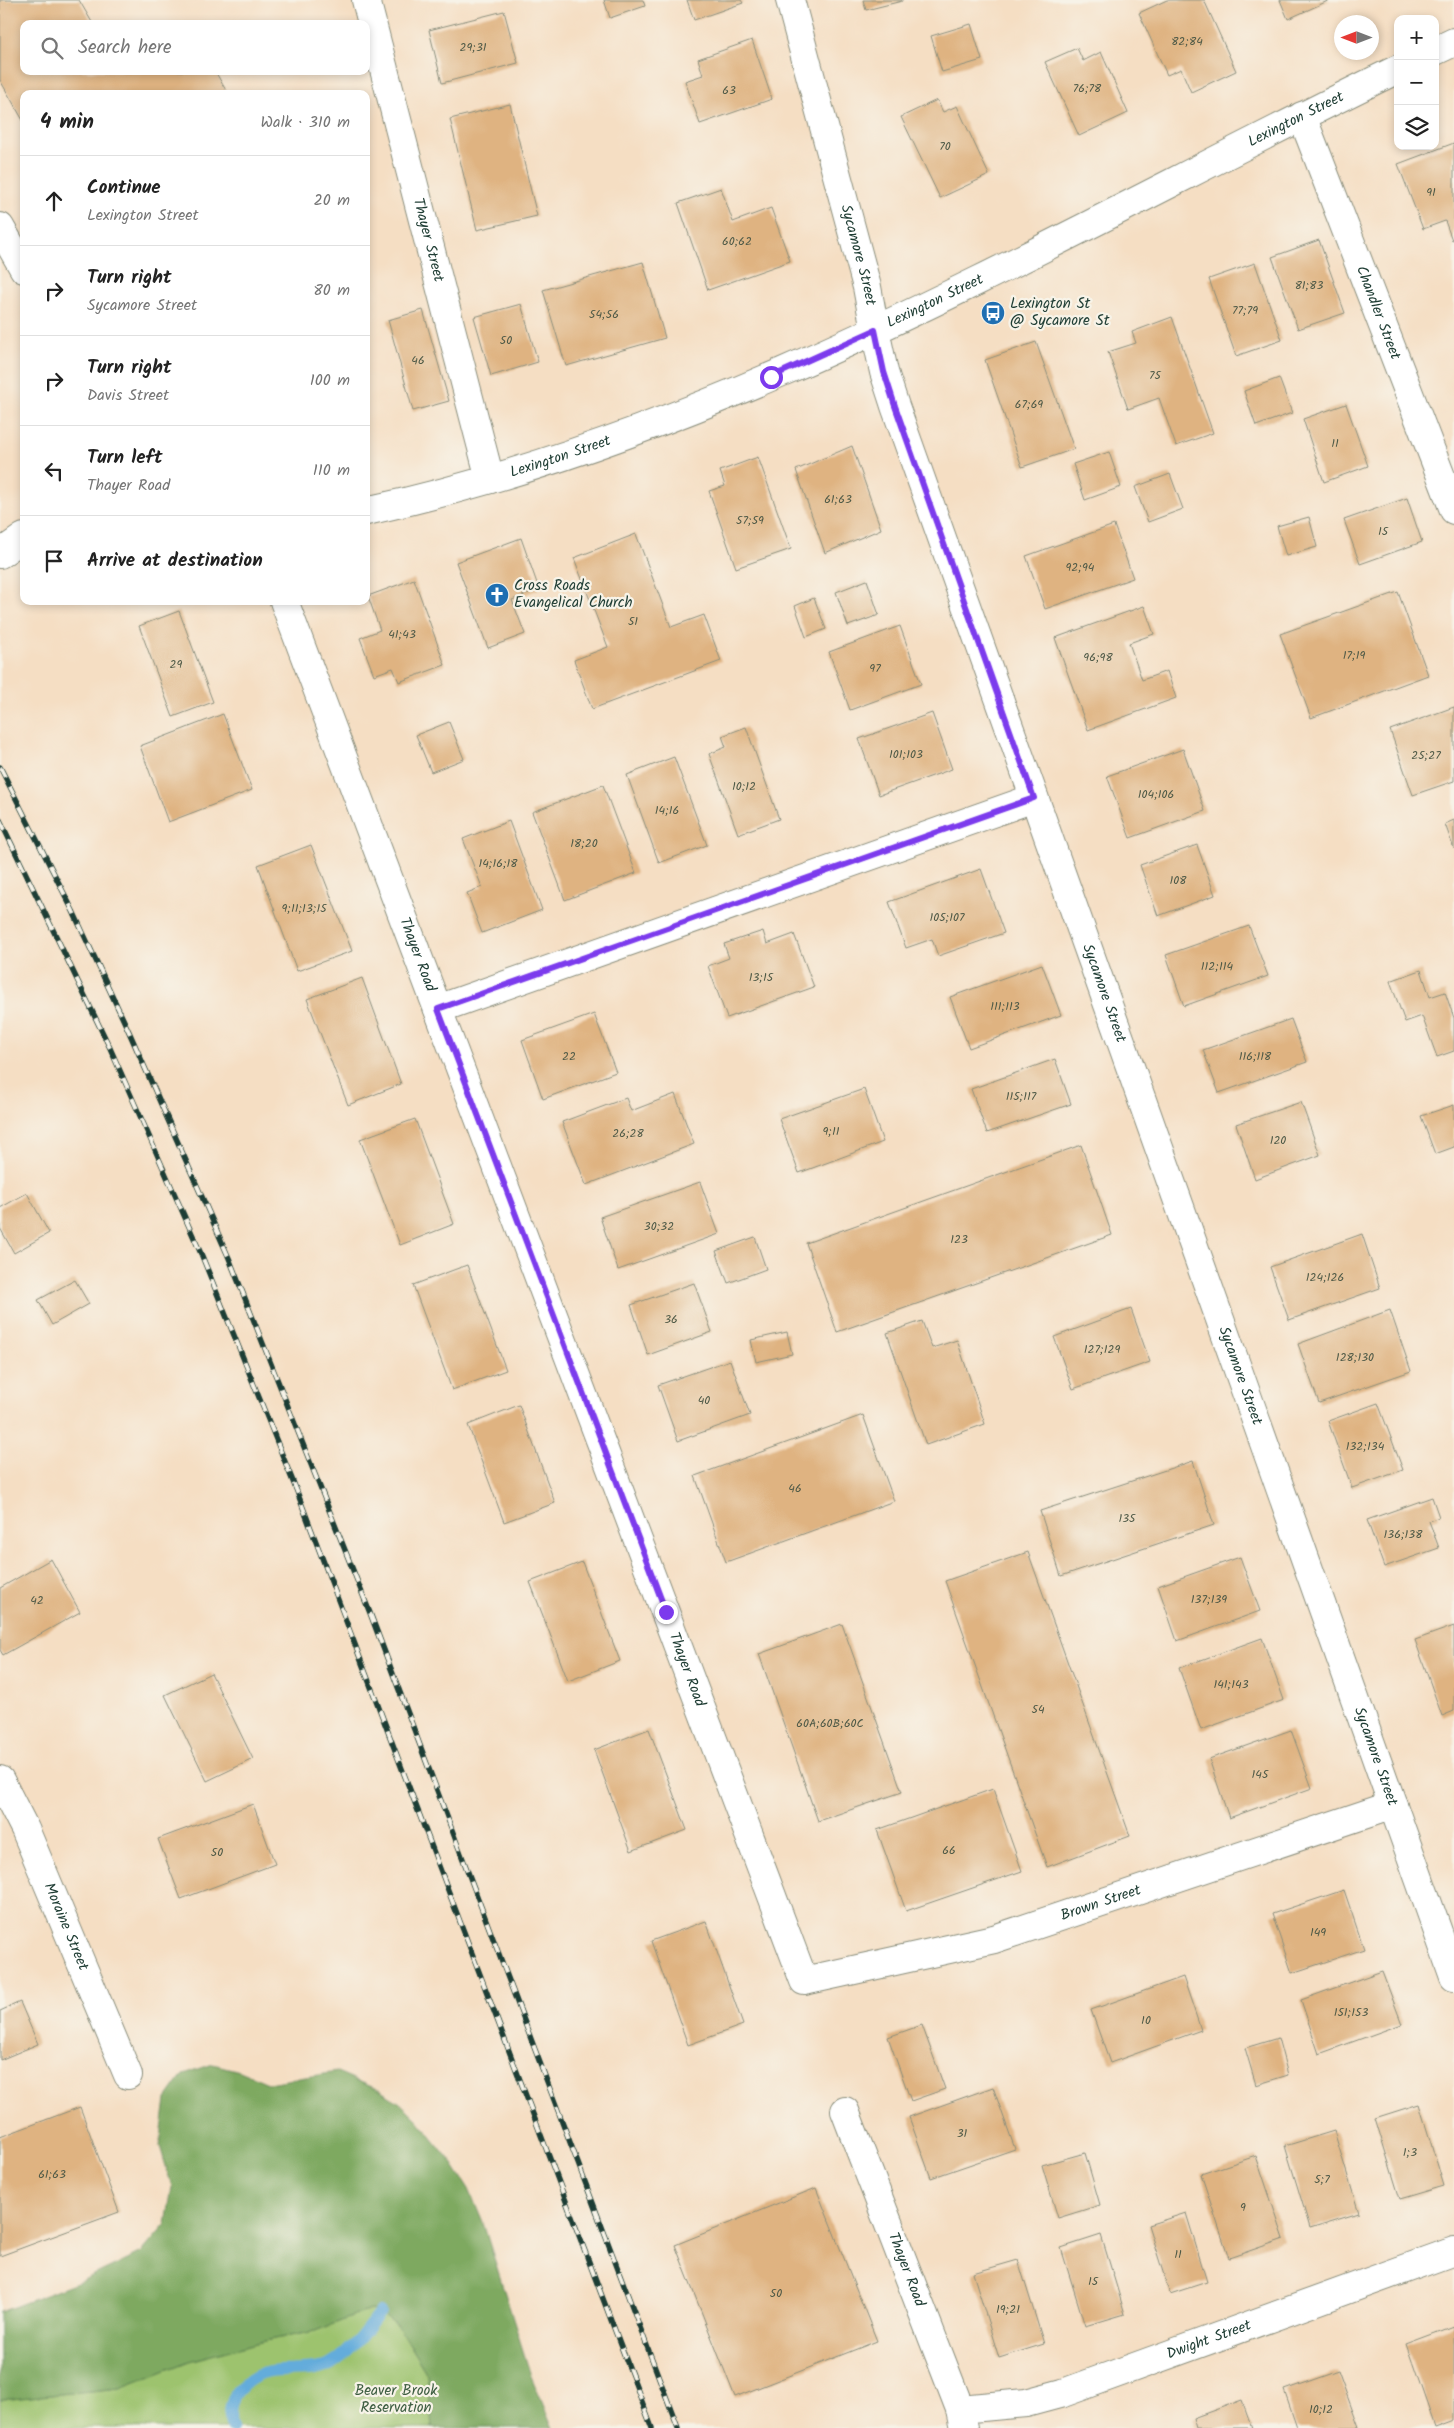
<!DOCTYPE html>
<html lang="en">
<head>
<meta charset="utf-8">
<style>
	body { margin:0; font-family:Kalam,sans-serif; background:#f6f6f6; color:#222 }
	.controls { position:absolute; right:15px; top:15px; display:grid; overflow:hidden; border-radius:10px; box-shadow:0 2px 8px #0003 }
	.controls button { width:45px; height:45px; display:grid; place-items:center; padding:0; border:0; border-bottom:1px solid #e0e0e0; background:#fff; color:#222; font:25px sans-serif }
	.compass { position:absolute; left:1334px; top:15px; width:45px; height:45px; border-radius:50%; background:#fff; box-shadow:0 2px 8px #0003; rotate:270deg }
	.stop { position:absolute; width:15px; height:15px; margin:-11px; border:4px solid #7c3aed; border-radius:50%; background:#fff }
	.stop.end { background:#7c3aed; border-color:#fff; box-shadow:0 1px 5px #0008 }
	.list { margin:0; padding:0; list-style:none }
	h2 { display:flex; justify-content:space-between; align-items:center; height:65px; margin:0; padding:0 20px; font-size:21px }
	h2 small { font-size:16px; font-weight:400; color:#767676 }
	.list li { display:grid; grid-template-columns:32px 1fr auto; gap:15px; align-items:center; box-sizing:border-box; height:90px; padding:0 20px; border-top:1px solid #e0e0e0 }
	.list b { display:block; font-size:19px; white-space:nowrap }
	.list p { margin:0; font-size:16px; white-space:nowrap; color:#767676 }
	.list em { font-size:16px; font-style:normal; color:#767676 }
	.icon { flex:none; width:28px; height:28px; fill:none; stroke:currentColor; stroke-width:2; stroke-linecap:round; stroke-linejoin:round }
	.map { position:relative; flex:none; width:1454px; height:2428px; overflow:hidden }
	.search { position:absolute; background:#fff; box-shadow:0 2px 8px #0003; left:20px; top:20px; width:350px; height:55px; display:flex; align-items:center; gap:12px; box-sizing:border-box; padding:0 18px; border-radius:10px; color:#767676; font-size:19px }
	.panel { position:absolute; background:#fff; box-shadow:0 2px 8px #0003; left:20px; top:90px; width:350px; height:515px; border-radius:10px }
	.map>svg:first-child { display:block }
	.green { fill:#9dc36e; stroke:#5e8051 }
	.forest { fill:#7ea961; stroke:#4e734a }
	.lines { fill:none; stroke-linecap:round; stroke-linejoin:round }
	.stream { stroke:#64acdb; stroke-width:12 }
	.building { fill:#dfb381 }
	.minor-casing { stroke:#8a8e7c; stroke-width:30 }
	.tertiary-casing { stroke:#8a8e7c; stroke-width:30 }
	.minor { stroke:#fff; stroke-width:28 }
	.tertiary { stroke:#fff; stroke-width:28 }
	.rail-casing { stroke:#1f3d34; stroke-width:5.5 }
	.rail { stroke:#f7f3e8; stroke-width:4; stroke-dasharray:11; stroke-linecap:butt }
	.route { stroke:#7c3aed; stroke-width:6 }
	.labels { text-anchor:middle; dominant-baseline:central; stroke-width:4.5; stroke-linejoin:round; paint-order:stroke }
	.number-label { font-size:12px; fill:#4f5a47 }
	.street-label { font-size:15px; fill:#1f3d34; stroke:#f7f3e8 }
	.poi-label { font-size:15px; fill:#1f3d34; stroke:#f7f3e8; text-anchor:start }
	.park-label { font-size:15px; fill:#3e5e42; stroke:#f7f3e8 }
</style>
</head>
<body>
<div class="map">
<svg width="1454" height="2428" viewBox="0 0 1454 2428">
	<rect width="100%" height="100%" fill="#f7f3e8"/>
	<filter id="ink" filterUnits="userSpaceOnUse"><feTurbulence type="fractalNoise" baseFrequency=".02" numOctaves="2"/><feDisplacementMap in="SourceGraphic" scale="10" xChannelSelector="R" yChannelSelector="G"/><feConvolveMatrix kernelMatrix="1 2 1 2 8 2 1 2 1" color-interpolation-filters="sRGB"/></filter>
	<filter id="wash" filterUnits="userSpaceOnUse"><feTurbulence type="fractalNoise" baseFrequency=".0096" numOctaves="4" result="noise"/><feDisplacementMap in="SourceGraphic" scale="20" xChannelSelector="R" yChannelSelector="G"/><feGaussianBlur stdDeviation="1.12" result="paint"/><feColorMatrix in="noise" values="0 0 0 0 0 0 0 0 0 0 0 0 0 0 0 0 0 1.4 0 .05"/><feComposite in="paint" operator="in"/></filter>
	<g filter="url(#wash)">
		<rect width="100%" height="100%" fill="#f5dec3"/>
		<polygon class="green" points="370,2310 380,2312 397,2325 427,2374 430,2403 439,2428 0,2428 0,2400 120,2388 189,2361 260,2342 315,2331"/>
		<polygon class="forest" points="213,2064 240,2071 268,2083 337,2072 379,2090 399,2102 417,2119 453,2164 469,2189 483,2223 531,2376 553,2428 432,2428 427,2374 397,2325 380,2312 370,2310 315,2331 260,2342 189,2361 120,2388 0,2400 0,2312 77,2283 142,2252 166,2224 172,2187 160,2146 166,2099 184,2074"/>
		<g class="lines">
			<path class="stream" d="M232,2428c-4,-12 -2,-27 5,-36 24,-29 46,-18 78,-23 4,-1 11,-2 15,-4 20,-12 36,-34 50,-53"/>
		</g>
		<g id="blocks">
			<g class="building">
				<polygon points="0,0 79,0 93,24 24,24 24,71 215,71 228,94 24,94 24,122 0,80"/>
				<polygon points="604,0 643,0 645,6 610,18"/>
				<polygon points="687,0 741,0 743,3 694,20"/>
				<polygon points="863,0 902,0 902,1 866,10"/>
				<polygon points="1167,0 1204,0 1236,71 1191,92 1181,69 1167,75 1139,13"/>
				<polygon points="1280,0 1330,0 1288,19"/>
				<polygon points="504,11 518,63 442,83 429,30"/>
				<polygon points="971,24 982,60 942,72 931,36"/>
				<polygon points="752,40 772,99 700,124 685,81 703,75 698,59"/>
				<polygon points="1077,48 1083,61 1101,52 1128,113 1079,136 1045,62"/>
				<polygon points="937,100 943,112 957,106 989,175 940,198 901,117"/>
				<polygon points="510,104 537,216 477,230 450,119"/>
				<polygon points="1454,143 1454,239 1452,240 1445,221 1423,229 1398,164"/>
				<polygon points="721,188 733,222 771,208 790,261 708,290 678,203"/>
				<polygon points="1319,240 1345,313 1298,329 1272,257"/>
				<polygon points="643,262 665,338 566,366 543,290"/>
				<polygon points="1255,263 1282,340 1236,356 1209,279"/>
				<polygon points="521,304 538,362 491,376 474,317"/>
				<polygon points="423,310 449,401 413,411 388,320"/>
				<polygon points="1172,317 1213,433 1176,446 1159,398 1128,409 1108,352 1136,343 1132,332"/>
				<polygon points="1036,342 1074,449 1022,467 985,360"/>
				<polygon points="1279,378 1292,413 1256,426 1244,391"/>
				<polygon points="1346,404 1368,466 1324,482 1303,419"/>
				<polygon points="852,446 881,529 825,553 796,470"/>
				<polygon points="1109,452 1121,487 1085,500 1073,464"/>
				<polygon points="758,457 791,549 736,568 709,491 725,486 720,471"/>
				<polygon points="1170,474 1183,509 1148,522 1135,487"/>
				<polygon points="1407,498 1422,542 1360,564 1344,520"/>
				<polygon points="1309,517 1317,547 1286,556 1277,526"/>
				<polygon points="1114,525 1133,578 1045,609 1026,556"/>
				<polygon points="636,534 671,627 704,615 721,661 592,709 574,660 608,647 574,558"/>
				<polygon points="521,538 539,589 512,600 525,634 488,648 456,562"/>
				<polygon points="414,579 445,665 399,682 393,668 374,675 360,638 380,630 368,596"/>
				<polygon points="867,580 879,615 848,626 836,592"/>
				<polygon points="1398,592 1428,675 1311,718 1280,634"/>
				<polygon points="814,598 826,629 806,637 795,606"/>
				<polygon points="1144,606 1154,634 1129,643 1142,680 1167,671 1176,698 1088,730 1055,638"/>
				<polygon points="179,611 213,702 173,717 139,626"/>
				<polygon points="900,626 921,684 850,710 829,652"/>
				<polygon points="1454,707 1454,781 1413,795 1390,730"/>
				<polygon points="932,713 952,769 879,795 859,739"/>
				<polygon points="223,714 252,790 168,822 140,746"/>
				<polygon points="449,722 464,759 431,772 416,735"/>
				<polygon points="746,727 779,819 738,834 709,754 726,747 722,736"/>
				<polygon points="1183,749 1205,811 1130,838 1107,776"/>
				<polygon points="674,757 707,845 659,863 627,775"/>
				<polygon points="603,785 636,873 565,900 532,812"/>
				<polygon points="1454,820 1454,849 1445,824"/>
				<polygon points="509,821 542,910 482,933 467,893 482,887 463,839"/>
				<polygon points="311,845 352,951 297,971 258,865"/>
				<polygon points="1197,845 1215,895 1158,916 1140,865"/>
				<polygon points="981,869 1004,933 938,956 932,939 906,948 889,902"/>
				<polygon points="1249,926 1268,976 1184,1006 1166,955"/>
				<polygon points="763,931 767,944 794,934 814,987 727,1018 708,966 729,958 724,944"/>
				<polygon points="1042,964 1061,1015 969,1048 950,997"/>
				<polygon points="1421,970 1430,997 1445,992 1454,1018 1454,1051 1437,1057 1422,1016 1405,1022 1390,981"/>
				<polygon points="362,978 401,1084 348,1105 307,999"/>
				<polygon points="594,1014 616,1072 543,1099 522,1040"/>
				<polygon points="1291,1019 1307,1062 1219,1093 1203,1050"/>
				<polygon points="1055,1059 1071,1104 987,1133 971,1089"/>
				<polygon points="864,1089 883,1142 799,1173 779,1119"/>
				<polygon points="675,1094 694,1144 586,1185 562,1122 626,1098 631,1111"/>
				<polygon points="1301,1102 1320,1155 1255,1179 1236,1124"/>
				<polygon points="1454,1105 1454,1147 1435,1154 1421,1116"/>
				<polygon points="415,1119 454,1224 400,1245 360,1139"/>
				<polygon points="1081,1145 1112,1235 837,1332 806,1243"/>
				<polygon points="700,1182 719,1234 618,1270 600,1217"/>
				<polygon points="27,1193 49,1233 14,1253 0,1228 0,1208"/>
				<polygon points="1362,1234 1380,1288 1289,1320 1270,1267"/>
				<polygon points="755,1237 766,1269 728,1283 716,1251"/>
				<polygon points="467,1265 506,1370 452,1390 413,1285"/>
				<polygon points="75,1280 89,1304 52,1325 38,1300"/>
				<polygon points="694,1283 712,1332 648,1355 631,1305"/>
				<polygon points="1131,1309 1150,1362 1073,1389 1054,1337"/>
				<polygon points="1390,1310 1411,1371 1319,1403 1298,1344"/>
				<polygon points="922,1321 932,1348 957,1340 985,1424 926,1445 887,1333"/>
				<polygon points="787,1332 792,1354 756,1362 751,1340"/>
				<polygon points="730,1360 750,1415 678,1441 658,1385"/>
				<polygon points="1378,1403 1403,1470 1352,1488 1328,1421"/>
				<polygon points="519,1405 555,1503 504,1522 468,1425"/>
				<polygon points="863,1415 894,1501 726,1562 695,1476"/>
				<polygon points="1193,1461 1214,1525 1061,1576 1040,1511"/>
				<polygon points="1432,1497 1439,1517 1429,1521 1439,1548 1384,1567 1367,1520"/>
				<polygon points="1028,1552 1130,1836 1047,1867 945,1581"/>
				<polygon points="1240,1557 1260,1611 1177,1641 1158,1586"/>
				<polygon points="51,1559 80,1612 3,1655 0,1650 0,1588"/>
				<polygon points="582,1562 620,1661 568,1681 530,1582"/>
				<polygon points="842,1624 902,1792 818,1821 759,1654"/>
				<polygon points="1454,1626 1454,1711 1442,1716 1415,1640"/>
				<polygon points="1262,1638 1284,1700 1201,1730 1179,1668"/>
				<polygon points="211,1673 253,1759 207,1781 165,1695"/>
				<polygon points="649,1729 687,1830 631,1851 594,1750"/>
				<polygon points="1291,1730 1312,1788 1229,1818 1209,1759"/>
				<polygon points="993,1789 1022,1871 906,1911 877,1830"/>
				<polygon points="253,1804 275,1864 181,1899 158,1839"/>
				<polygon points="1344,1890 1364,1949 1292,1973 1272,1914"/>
				<polygon points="706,1921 743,2025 688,2045 651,1941"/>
				<polygon points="1382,1971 1402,2024 1319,2054 1301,2000"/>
				<polygon points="1183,1977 1201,2030 1110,2063 1091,2010"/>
				<polygon points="20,2002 38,2044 0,2060 0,2011"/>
				<polygon points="922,2025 945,2089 911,2101 888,2037"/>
				<polygon points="1278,2038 1288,2075 1256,2085 1245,2048"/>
				<polygon points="993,2087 1015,2149 931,2178 909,2117"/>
				<polygon points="1419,2104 1444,2186 1400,2199 1375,2118"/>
				<polygon points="80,2107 119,2212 0,2256 0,2137"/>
				<polygon points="1334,2131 1359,2213 1310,2228 1285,2146"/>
				<polygon points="1085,2153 1100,2205 1058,2218 1042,2165"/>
				<polygon points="1256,2156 1284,2239 1229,2258 1201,2174"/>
				<polygon points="816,2188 877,2341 735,2397 675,2245"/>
				<polygon points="1186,2213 1207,2282 1170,2294 1148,2225"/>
				<polygon points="1101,2235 1125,2314 1085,2326 1061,2248"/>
				<polygon points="1018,2260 1044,2344 999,2358 973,2273"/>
				<polygon points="1454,2326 1454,2420 1435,2427 1406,2344"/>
				<polygon points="1338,2371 1359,2428 1297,2428 1284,2390"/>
				<polygon points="1242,2400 1252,2428 1196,2428 1193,2418"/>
			</g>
		</g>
	</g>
	<g filter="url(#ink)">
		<use href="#blocks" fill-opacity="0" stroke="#8a8e7c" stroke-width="1"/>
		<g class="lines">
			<g class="minor-casing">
				<g id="minor">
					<path id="s1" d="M366,0l124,479"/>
					<path id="s2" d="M790,0l77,287 8,43"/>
					<path id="s3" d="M1302,116l152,394"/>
					<path id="s4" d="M284,601l520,1380 190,-42 399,-134"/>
					<polyline points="438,1009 1034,798"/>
					<path id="s5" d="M0,1780l25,49 103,246"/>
					<path id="s6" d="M845,2111l115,298 4,19"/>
					<path id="s7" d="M960,2409l66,-6 37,-10 391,-142"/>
				</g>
			</g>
			<g class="tertiary-casing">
				<g id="tertiary">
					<polyline points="1435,51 1454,42"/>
					<polyline points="0,227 24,269"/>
					<path id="s8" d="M875,330l9,42 11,34 559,1571"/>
					<path id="s9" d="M366,511c368,-80 696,-279 1032,-442"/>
					<polyline points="0,554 24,537"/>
				</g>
			</g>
			<use href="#minor" class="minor"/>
			<use href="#tertiary" class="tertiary"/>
			<g class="rail-casing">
				<g id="rail">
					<polyline points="0,767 73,911 130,1034 229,1258 370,1613 678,2428"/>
					<polyline points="0,820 110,1048 202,1256 296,1489 652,2428"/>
				</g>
			</g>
			<use href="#rail" class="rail"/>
		</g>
	</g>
	<g class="lines" filter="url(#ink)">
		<polyline class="route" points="666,1612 438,1009 1034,798 895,406 884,372 875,330 771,377"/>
	</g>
	<defs>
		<g id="bus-disc" transform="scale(1.25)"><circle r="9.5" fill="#1f6fb2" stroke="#f7f3e8"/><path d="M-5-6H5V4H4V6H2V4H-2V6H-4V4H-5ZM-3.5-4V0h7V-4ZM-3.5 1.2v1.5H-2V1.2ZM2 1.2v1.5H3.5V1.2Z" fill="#fff"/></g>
		<g id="church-disc" transform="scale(1.25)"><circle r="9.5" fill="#1f6fb2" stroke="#f7f3e8"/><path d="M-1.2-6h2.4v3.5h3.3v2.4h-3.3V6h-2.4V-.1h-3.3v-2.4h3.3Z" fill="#fff"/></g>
	</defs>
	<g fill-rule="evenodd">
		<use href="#bus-disc" x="993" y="313"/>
		<use href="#church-disc" x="497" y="595"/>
	</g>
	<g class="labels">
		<g class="number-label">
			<text x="1187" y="41">82;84</text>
			<text x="473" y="47">29;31</text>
			<text x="1087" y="88">76;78</text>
			<text x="729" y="90">63</text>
			<text x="945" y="146">70</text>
			<text x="1431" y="192">91</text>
			<text x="737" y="241">60;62</text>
			<text x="1309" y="285">81;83</text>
			<text x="1245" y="310">77;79</text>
			<text x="604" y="314">54;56</text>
			<text x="506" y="340">50</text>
			<text x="418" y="360">46</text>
			<text x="1155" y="375">75</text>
			<text x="1029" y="404">67;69</text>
			<text x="1335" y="443">11</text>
			<text x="838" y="499">61;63</text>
			<text x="750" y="520">57;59</text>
			<text x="1383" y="531">15</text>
			<text x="1080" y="567">92;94</text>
			<text x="633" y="621">51</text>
			<text x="402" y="634">41;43</text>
			<text x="1354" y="655">17;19</text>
			<text x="1098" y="657">96;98</text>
			<text x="176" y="664">29</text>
			<text x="875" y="668">97</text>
			<text x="906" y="754">101;103</text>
			<text x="1426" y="755">25;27</text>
			<text x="744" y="786">10;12</text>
			<text x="1156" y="794">104;106</text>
			<text x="667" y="810">14;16</text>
			<text x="584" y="843">18;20</text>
			<text x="498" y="863">14;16;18</text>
			<text x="1178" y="880">108</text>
			<text x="304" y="908">9;11;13;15</text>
			<text x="947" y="917">105;107</text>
			<text x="1217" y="966">112;114</text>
			<text x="761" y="977">13;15</text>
			<text x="1005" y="1006">111;113</text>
			<text x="569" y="1056">22</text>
			<text x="1255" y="1056">116;118</text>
			<text x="1021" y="1096">115;117</text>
			<text x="831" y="1131">9;11</text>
			<text x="628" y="1133">26;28</text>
			<text x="1278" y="1140">120</text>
			<text x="659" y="1226">30;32</text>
			<text x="959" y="1239">123</text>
			<text x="1325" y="1277">124;126</text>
			<text x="671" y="1319">36</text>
			<text x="1102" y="1349">127;129</text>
			<text x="1355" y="1357">128;130</text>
			<text x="704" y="1400">40</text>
			<text x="1365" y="1446">132;134</text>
			<text x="795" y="1488">46</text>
			<text x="1127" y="1518">135</text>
			<text x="1403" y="1534">136;138</text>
			<text x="1209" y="1599">137;139</text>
			<text x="37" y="1600">42</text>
			<text x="1231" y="1684">141;143</text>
			<text x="1038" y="1709">54</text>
			<text x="830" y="1723">60A;60B;60C</text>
			<text x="1260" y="1774">145</text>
			<text x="949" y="1850">66</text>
			<text x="217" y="1852">50</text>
			<text x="1318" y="1932">149</text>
			<text x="1351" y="2012">151;153</text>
			<text x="1146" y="2020">10</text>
			<text x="962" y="2133">31</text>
			<text x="1410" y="2152">1;3</text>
			<text x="52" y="2174">61;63</text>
			<text x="1322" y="2179">5;7</text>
			<text x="1243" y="2207">9</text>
			<text x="1178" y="2254">11</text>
			<text x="1093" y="2281">15</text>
			<text x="776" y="2293">50</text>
			<text x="1008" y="2309">19;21</text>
			<text x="1321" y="2409">10;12</text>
		</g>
		<g class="street-label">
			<text stroke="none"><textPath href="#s9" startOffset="1012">Lexington Street</textPath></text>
			<text stroke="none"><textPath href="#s1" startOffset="248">Thayer Street</textPath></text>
			<text stroke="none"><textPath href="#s2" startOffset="264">Sycamore Street</textPath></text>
			<text stroke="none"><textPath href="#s9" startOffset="608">Lexington Street</textPath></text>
			<text stroke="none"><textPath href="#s3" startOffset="211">Chandler Street</textPath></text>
			<text stroke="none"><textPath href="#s9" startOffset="202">Lexington Street</textPath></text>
			<text stroke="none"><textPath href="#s4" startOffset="378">Thayer Road</textPath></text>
			<text stroke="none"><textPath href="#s8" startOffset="702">Sycamore Street</textPath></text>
			<text stroke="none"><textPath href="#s8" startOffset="1108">Sycamore Street</textPath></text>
			<text stroke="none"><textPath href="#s4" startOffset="1142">Thayer Road</textPath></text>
			<text stroke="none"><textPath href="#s8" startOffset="1512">Sycamore Street</textPath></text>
			<text stroke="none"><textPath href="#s4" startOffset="1782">Brown Street</textPath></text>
			<text stroke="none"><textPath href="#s5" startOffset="161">Moraine Street</textPath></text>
			<text stroke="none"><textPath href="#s6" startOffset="170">Thayer Road</textPath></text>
			<text stroke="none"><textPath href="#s7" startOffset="260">Dwight Street</textPath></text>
		</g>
		<g class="poi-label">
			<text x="1010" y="304">Lexington St<tspan x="1010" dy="17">@ Sycamore St</tspan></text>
			<text x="514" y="586">Cross Roads<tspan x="514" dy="17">Evangelical Church</tspan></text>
		</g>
		<g class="park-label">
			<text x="396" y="2391">Beaver Brook<tspan x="396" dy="17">Reservation</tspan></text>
		</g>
	</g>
</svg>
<div class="controls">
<button>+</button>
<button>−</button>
<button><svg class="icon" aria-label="layers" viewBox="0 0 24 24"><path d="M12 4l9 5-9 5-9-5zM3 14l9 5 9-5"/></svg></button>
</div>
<svg class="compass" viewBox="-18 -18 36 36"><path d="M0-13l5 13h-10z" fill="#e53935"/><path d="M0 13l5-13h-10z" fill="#767676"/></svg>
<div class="stop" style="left:771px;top:377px"></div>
<div class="stop end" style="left:666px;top:1612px"></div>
<div class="search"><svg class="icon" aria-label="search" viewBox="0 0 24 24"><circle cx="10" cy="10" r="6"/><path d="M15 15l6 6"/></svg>Search here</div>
<section class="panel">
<h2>4 min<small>Walk · 310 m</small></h2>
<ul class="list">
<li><svg class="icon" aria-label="ahead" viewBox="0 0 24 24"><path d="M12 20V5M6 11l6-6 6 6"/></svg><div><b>Continue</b><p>Lexington Street</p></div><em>20 m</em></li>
<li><svg class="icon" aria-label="right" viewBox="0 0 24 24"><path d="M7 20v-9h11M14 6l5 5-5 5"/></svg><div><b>Turn right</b><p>Sycamore Street</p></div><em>80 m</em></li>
<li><svg class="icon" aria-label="right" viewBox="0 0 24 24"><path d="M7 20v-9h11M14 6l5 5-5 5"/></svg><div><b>Turn right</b><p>Davis Street</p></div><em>100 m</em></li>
<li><svg class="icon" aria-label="left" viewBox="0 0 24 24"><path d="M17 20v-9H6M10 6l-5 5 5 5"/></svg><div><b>Turn left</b><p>Thayer Road</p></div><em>110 m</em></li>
<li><svg class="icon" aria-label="arrive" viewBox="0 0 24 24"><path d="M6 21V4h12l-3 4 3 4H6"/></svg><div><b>Arrive at destination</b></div></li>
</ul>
</section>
</div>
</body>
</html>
